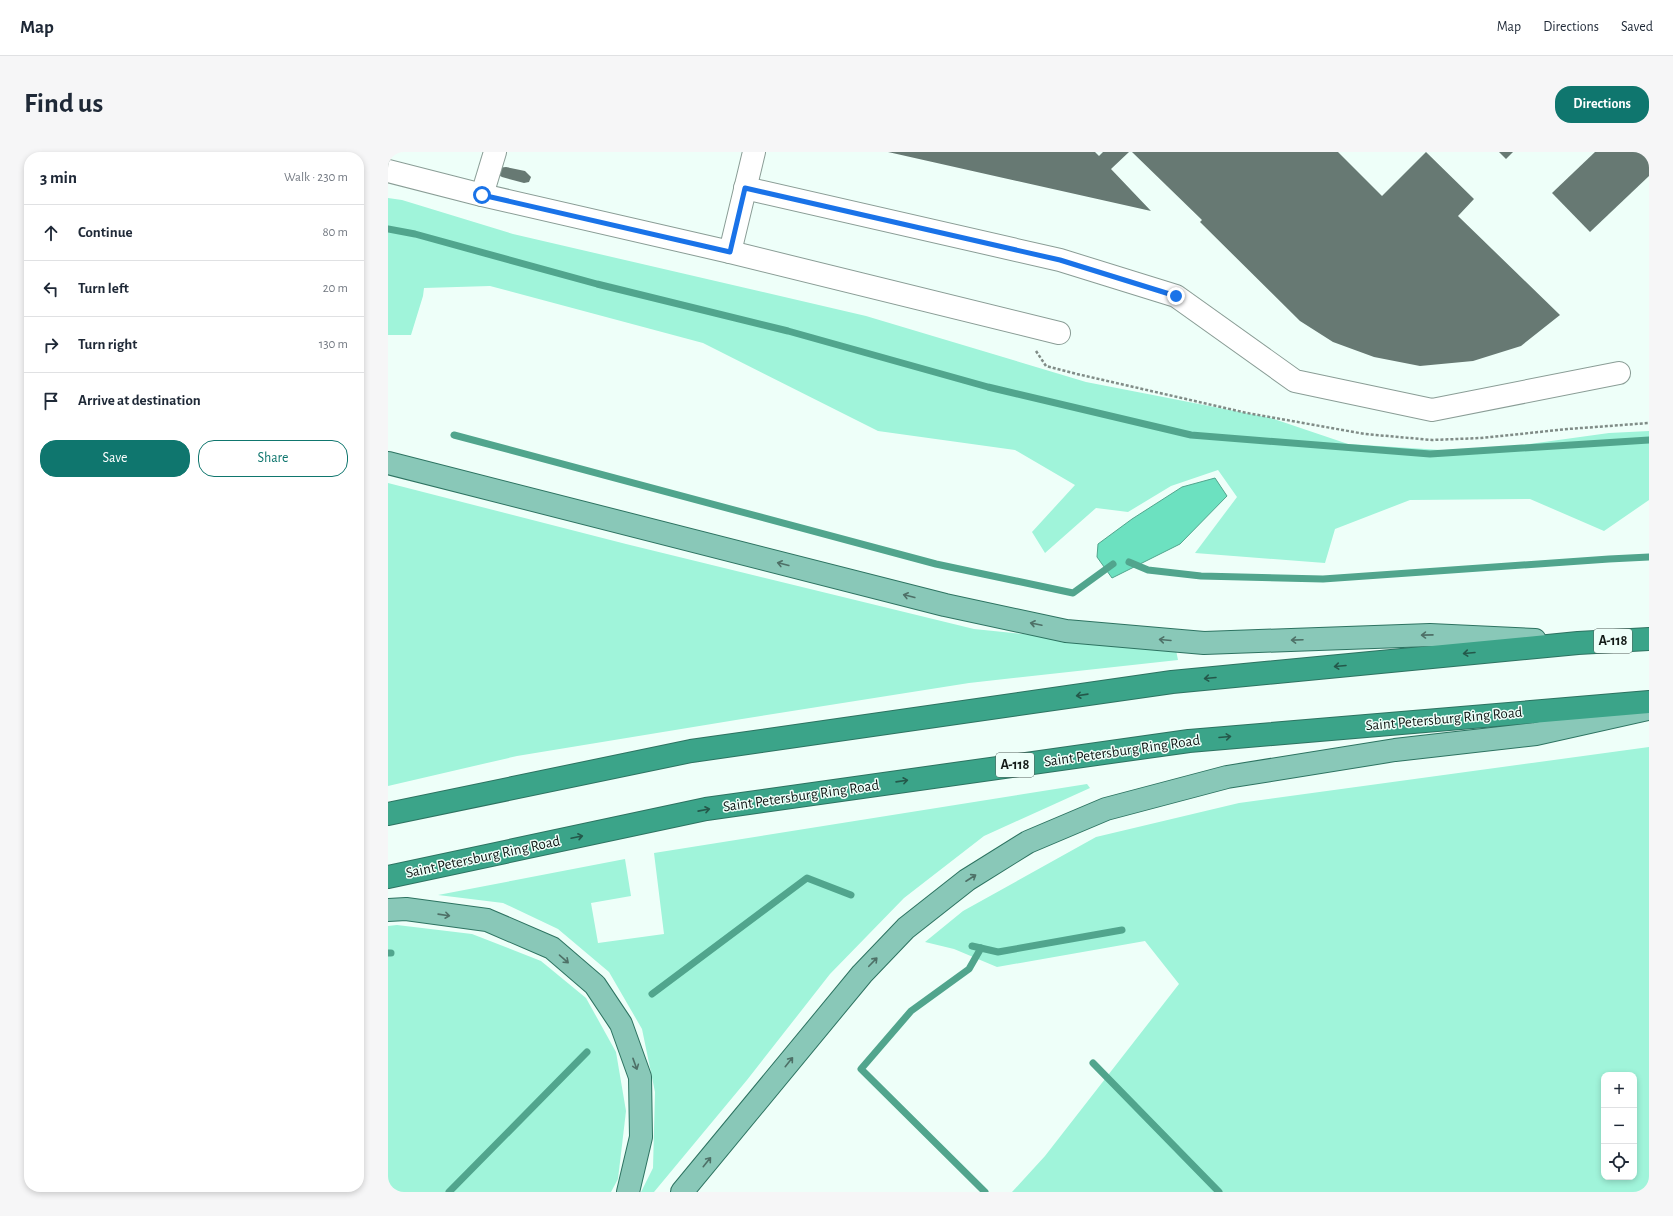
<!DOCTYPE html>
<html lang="en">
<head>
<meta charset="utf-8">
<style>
	body { margin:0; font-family:"Alegreya Sans",sans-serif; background:#f6f6f7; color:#1f2937 }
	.controls { position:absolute; right:12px; bottom:12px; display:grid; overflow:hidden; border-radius:8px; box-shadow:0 2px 6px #0003 }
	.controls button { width:36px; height:36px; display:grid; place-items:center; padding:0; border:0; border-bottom:1px solid #e0e1e3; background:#fff; color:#1f2937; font:20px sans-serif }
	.stop { position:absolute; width:12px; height:12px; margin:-9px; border:3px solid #1a73e8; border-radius:50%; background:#fff }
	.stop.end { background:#1a73e8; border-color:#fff; box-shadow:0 1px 4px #0008 }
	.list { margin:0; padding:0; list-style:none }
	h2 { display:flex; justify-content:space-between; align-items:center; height:52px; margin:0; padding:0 16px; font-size:17px }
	h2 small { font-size:13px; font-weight:400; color:#747a83 }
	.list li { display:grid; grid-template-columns:26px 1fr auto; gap:12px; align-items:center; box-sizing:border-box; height:56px; padding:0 16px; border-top:1px solid #e0e1e3 }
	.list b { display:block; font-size:15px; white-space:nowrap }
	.list em { font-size:13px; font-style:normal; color:#747a83 }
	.actions { display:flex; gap:8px; padding:12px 16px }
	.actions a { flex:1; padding:9px 0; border:1px solid #0f766e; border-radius:16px; text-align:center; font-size:14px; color:#0f766e }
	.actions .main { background:#0f766e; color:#fff }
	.icon { flex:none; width:22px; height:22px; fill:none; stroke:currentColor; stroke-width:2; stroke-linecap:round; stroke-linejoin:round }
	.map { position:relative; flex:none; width:1261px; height:1040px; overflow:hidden; border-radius:16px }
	header { display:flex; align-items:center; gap:24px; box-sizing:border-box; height:56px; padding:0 20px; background:#fff; border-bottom:1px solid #e0e1e3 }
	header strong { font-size:19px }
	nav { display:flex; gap:22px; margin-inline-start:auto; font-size:14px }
	.intro { display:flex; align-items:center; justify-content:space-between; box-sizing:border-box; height:96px; padding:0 24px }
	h1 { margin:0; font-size:28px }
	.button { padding:10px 18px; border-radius:16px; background:#0f766e; color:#fff; font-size:14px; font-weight:700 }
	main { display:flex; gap:24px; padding:0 24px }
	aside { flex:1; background:#fff; border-radius:16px; box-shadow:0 2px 6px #0003 }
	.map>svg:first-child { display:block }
	.green { fill:#a0f4da; fill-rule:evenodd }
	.water { fill:#6ce1c0; stroke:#51a58d }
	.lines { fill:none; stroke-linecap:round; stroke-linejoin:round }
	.stream { stroke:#51a58d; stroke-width:7 }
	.building { fill:#677973 }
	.minor-casing { stroke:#8a9d96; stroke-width:24 }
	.major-casing { stroke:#2d7361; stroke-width:24 }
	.highway-casing { stroke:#2d7361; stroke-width:24 }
	.path { stroke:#808c87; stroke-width:2.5; stroke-dasharray:3 2; stroke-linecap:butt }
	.minor { stroke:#fff; stroke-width:22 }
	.major { stroke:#89c8b8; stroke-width:22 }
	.highway { stroke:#3ba489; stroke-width:22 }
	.oneway { stroke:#4e7067 }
	.oneway2 { stroke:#24584a }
	.route { stroke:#1a73e8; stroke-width:5 }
	.labels { text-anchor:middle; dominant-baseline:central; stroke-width:3; stroke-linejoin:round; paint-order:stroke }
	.shield { fill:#eefff9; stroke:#545e5a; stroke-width:1 }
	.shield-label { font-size:14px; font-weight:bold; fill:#121916 }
	.street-label { font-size:15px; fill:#121916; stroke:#eefff9 }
</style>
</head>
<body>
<header>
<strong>Map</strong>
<nav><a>Map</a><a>Directions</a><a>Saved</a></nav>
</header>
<div class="intro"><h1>Find us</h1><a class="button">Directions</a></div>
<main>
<aside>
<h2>3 min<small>Walk · 230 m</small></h2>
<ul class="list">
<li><svg class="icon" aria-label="ahead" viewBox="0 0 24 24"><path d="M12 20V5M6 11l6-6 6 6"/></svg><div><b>Continue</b></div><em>80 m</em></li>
<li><svg class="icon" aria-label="left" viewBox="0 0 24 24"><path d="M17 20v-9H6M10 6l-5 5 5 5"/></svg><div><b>Turn left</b></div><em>20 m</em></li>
<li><svg class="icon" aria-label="right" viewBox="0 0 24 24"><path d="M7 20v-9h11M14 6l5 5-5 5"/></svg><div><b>Turn right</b></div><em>130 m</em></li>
<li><svg class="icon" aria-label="arrive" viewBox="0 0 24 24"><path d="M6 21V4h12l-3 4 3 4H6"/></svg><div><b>Arrive at destination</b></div></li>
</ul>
<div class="actions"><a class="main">Save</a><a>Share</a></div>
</aside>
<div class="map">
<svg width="1261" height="1040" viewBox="0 0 1261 1040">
	<rect width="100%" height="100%" fill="#eefff9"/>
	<g class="green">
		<polygon points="0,46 14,48 125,82 478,164 698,230 883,266 960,292 1084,300 1221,281 1261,279 1261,348 1216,379 1142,347 1022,348 947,377 937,411 807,401 849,345 830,318 783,334 740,360 708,356 657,401 644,380 687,333 627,298 490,279 315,191 102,134 36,136 35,144 23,183 0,183"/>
		<polygon points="0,331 238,392 586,477 788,498 790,508 581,531 354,567 129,604 0,634"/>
		<path d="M1261,595v445h-637l33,-36 134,-172 -34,-43 -148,26 -43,-18 -29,-7 38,-31 133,-74 143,-34zM1216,923h30v102h-30z"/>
		<polygon points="699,632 702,636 596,684 516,746 442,822 359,928 266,1040 253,1040 265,1016 267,940 254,877 221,820 170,777 115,751 50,743 237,707 243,744 203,751 210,791 276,782 266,701"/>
		<polygon points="9,773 84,782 153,809 198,846 228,900 238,959 230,1027 223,1040 0,1040 0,774"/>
	</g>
	<polygon class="water" points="827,326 839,344 792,392 724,426 709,405 710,392 744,367 794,335"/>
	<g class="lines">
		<g class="stream">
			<polyline points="0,77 27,82 209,132 400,179 600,235 803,283 1042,302 1261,288"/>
			<polyline points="66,283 548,412 685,441 725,412"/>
			<polyline points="741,410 760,418 813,424 935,427 1221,407 1261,405"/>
			<polyline points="584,794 610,800 734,778"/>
			<polyline points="593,796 581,817 523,859 473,917 597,1040"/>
			<polyline points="0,801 3,801"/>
			<polyline points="264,842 419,726 463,743"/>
			<polyline points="705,911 831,1040"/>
			<polyline points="61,1040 199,900"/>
		</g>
	</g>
	<g class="building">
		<polygon points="500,0 707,0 711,4 715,0 741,0 723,17 763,59"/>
		<polygon points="744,0 950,0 994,44 1038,0 1086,47 1070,64 1172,163 1133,194 1085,209 1032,214 986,205 945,190 912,169 812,70 814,68"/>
		<polygon points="1111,0 1125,0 1118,7"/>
		<polygon points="1207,0 1261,0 1261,24 1202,80 1164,41"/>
		<polygon points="118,15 137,19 143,25 141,30 136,31 114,25 107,21 109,16"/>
	</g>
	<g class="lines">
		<g class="minor-casing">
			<g id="minor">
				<polyline points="0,19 94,43 342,100 671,181"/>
				<polyline points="357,36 672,108 788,144 907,229 1044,258 1231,221"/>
				<polyline points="94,43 107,0"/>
				<polyline points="342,100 366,0"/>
			</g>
		</g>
		<g class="major-casing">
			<g id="major">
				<polyline points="0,311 557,453 678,479 816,491 1042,483 1147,488"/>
				<polyline points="0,758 18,757 99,768 164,796 207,833 233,872 252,925 253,985 240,1040"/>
				<polyline points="294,1040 474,822 518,776 579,728 640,690 718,657 839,625 1007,598 1148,582 1260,557"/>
			</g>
		</g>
		<g class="highway-casing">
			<g id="highway">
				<polyline points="0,662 303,599 784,530 1190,491 1261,487"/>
				<polyline points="0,725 318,657 801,589 1261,550"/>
			</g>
		</g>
		<polyline class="path" points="648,199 658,214 689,222 859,261 977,282 1044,288 1093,286 1180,277 1261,271"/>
		<use href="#minor" class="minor"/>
		<use href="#major" class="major"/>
		<use href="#highway" class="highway"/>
	</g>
	<defs><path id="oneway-shaft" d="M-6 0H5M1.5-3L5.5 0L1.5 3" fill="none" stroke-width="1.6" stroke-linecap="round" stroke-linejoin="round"/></defs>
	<g class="oneway">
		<use href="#oneway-shaft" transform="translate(395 412) rotate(-166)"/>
		<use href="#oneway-shaft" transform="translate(521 444) rotate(-166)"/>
		<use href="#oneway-shaft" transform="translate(648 472) rotate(-168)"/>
		<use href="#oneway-shaft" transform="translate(1039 483) rotate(179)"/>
		<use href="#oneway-shaft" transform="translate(777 488) rotate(-175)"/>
		<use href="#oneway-shaft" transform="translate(909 488) rotate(178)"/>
		<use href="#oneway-shaft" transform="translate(583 726) rotate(-33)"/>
		<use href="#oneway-shaft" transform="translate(56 763) rotate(8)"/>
		<use href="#oneway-shaft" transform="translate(176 807) rotate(41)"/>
		<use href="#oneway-shaft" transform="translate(485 810) rotate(-46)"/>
		<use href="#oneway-shaft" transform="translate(401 910) rotate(-51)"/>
		<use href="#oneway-shaft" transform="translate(247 912) rotate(70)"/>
		<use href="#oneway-shaft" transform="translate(319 1010) rotate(-51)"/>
	</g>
	<g class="oneway2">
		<use href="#oneway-shaft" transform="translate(1081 501) rotate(175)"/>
		<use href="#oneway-shaft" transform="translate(952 514) rotate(175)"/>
		<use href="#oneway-shaft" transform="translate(822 526) rotate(175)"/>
		<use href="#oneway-shaft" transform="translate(694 543) rotate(172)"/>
		<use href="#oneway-shaft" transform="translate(837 585) rotate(-5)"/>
		<use href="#oneway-shaft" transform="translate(514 629) rotate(-8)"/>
		<use href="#oneway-shaft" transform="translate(316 658) rotate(-11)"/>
		<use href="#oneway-shaft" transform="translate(189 685) rotate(-12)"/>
	</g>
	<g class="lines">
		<polyline class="route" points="94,43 342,100 357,36 672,108 788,144"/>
	</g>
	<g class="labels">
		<g class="shield">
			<rect x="1206" y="477" width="38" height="24" rx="3"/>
			<rect x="608" y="601" width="38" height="24" rx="3"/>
		</g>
		<g class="shield-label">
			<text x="1225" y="489">А-118</text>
			<text x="627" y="613">А-118</text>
		</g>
		<g class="street-label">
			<text transform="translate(1056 567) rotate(-5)">Saint Petersburg Ring Road</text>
			<text transform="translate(734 599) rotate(-8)">Saint Petersburg Ring Road</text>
			<text transform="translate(413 644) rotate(-8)">Saint Petersburg Ring Road</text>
			<text transform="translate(95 705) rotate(-12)">Saint Petersburg Ring Road</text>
		</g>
	</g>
</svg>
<div class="controls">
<button>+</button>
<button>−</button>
<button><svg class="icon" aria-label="locate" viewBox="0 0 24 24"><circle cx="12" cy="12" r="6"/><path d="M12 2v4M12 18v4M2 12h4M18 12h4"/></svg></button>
</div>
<div class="stop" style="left:94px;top:43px"></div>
<div class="stop end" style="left:788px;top:144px"></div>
</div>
</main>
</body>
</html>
